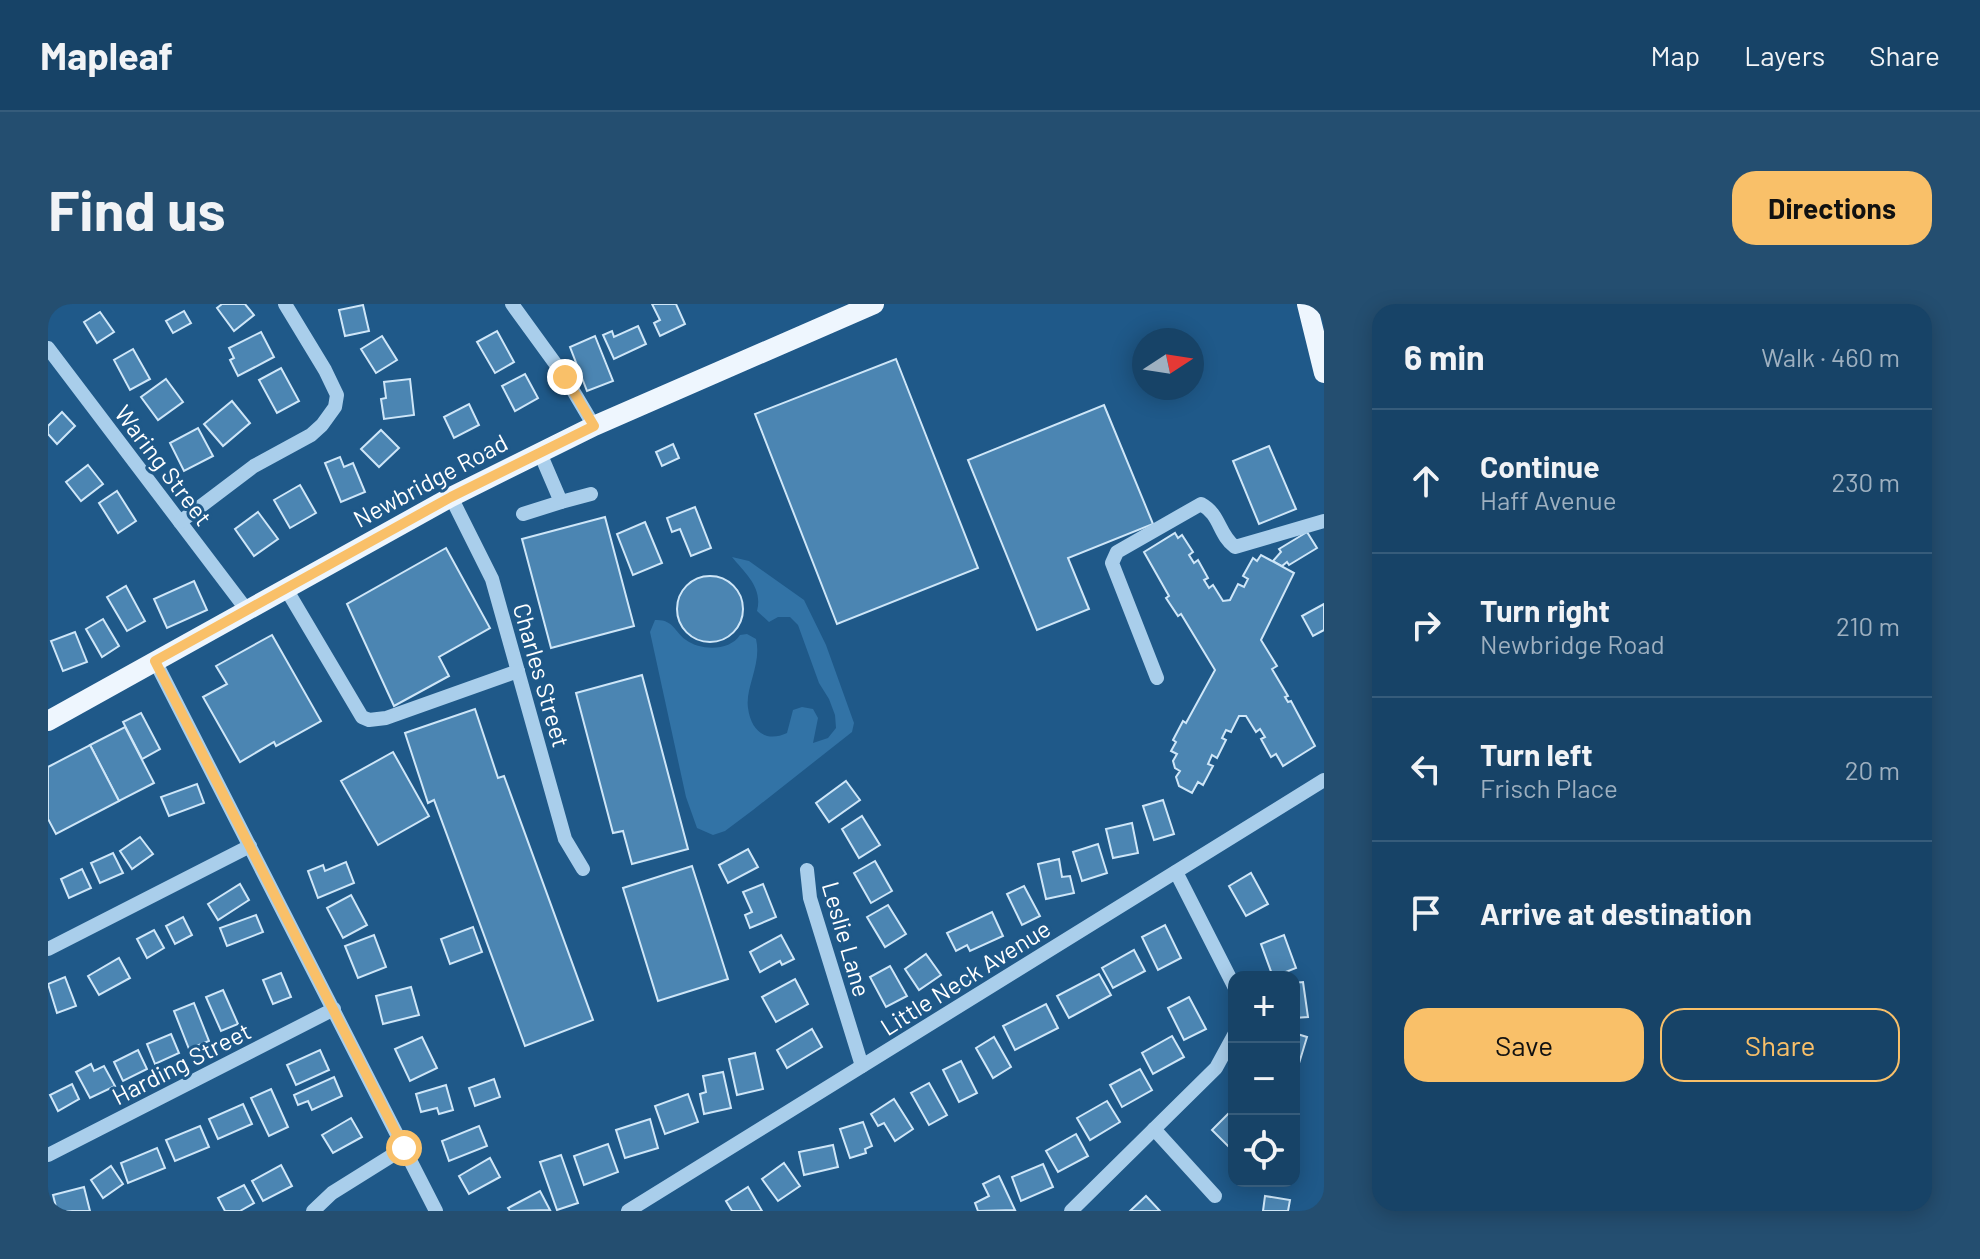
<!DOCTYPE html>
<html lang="en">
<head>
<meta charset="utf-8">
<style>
	body { margin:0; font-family:Barlow,sans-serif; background:#244e70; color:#f1f3f6 }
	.controls { position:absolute; right:24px; bottom:24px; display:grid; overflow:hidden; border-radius:16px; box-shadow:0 4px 20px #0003 }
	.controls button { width:72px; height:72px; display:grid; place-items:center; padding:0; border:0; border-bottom:2px solid #365c7b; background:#174367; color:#f1f3f6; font:40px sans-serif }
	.compass { position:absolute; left:1084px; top:24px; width:72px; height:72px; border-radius:50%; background:#174367; box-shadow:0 4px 20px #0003; rotate:78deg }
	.stop { position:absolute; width:24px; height:24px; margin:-18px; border:6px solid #f9c069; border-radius:50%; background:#fff }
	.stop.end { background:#f9c069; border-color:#fff; box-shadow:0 2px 8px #0008 }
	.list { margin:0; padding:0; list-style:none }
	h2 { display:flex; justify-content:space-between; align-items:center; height:104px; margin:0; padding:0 32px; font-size:34px }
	h2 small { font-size:26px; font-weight:400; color:#9eb0c0 }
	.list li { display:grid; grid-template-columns:52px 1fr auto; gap:24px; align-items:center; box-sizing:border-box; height:144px; padding:0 32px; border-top:2px solid #365c7b }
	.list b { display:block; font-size:30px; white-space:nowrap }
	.list p { margin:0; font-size:26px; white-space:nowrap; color:#9eb0c0 }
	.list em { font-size:26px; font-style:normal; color:#9eb0c0 }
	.actions { display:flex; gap:16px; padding:24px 32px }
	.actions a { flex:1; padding:18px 0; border:2px solid #f9c069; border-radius:24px; text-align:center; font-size:28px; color:#f9c069 }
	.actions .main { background:#f9c069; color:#111 }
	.icon { flex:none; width:44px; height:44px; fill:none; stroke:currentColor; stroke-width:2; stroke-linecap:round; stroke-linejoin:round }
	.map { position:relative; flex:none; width:1276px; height:907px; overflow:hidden; border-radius:24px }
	header { display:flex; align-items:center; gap:48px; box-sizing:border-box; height:112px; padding:0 40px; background:#174367; border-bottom:2px solid #365c7b }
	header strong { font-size:38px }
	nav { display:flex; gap:44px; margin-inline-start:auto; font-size:28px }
	.intro { display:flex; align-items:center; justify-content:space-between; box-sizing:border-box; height:192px; padding:0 48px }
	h1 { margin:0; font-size:56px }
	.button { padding:20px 36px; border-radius:24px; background:#f9c069; color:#111; font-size:28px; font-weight:700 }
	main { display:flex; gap:48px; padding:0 48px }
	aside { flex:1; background:#174367; border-radius:24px; box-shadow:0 4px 20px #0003 }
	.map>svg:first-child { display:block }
	.green { fill:#3273a6 }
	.building { fill:#4b85b2; stroke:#cee6f8; stroke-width:2 }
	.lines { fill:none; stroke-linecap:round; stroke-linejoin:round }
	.minor { stroke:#a9ceeb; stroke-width:14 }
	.major { stroke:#eef6fe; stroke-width:20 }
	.route { stroke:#f9c069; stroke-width:10 }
	.labels { text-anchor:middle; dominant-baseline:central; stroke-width:6; stroke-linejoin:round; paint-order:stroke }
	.street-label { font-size:24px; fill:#fff; stroke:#1f5989 }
</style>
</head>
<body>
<header>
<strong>Mapleaf</strong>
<nav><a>Map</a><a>Layers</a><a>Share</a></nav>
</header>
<div class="intro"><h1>Find us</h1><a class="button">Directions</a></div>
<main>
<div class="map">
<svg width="1276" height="907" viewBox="0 0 1276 907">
	<rect width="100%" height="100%" fill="#1f5989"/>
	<path class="green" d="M684,253l17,4 55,39 22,45 28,78 -2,9 -99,78 -28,21 -12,4 -16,-7 -11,-31 -36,-165 5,-12c18,-1 19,11 31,20 15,11 44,11 54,-5l7,-1 9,5c6,25 -11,48 -8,69 3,23 18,35 39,25l6,-23 9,-3 11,2 5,9 -5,25 15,-5 8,-10 -1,-13 -6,-16 -10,-16 -21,-58 -8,-8h-12l-9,5 -12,-11c6,-23 -11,-37 -25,-54z"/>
	<g class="building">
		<polygon points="174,0 197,0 206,11 186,27 169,4"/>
		<polygon points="604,0 628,0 637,20 612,32 606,19 612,16"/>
		<polygon points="315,1 321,27 297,32 291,6"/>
		<polygon points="136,7 143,19 125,29 118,17"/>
		<polygon points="52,8 66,28 49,39 36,18"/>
		<polygon points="590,22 598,40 566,55 555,31 564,27 566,33"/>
		<polygon points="449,27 466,58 447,69 429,38"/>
		<polygon points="213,28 226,53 190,72 182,56 186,54 181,44"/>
		<polygon points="334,32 349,56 328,69 313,45"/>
		<polygon points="547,32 565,77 539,87 522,43"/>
		<polygon points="85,45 102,75 82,86 66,56"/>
		<polygon points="848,55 930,264 789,320 707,110"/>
		<polygon points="233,64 251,97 229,109 211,76"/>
		<polygon points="477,70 490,94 467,107 454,82"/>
		<polygon points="118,75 135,98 110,116 93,93"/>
		<polygon points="362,75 366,111 336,115 333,95 338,94 336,78"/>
		<polygon points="184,97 202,119 175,142 156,120"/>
		<polygon points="421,100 431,121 406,134 396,113"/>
		<polygon points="1056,101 1105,220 1020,254 1041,305 989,326 920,156"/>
		<polygon points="14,108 27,122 9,140 0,130 0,122"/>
		<polygon points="150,124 165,152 136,167 122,139"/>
		<polygon points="333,126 351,144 331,163 313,145"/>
		<polygon points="625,140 631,154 614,162 608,148"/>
		<polygon points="1221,142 1248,205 1211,220 1185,157"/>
		<polygon points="292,153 296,163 305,159 317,188 293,198 277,159"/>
		<polygon points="40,161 55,180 33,197 18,178"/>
		<polygon points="252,181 268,209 242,224 226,196"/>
		<polygon points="69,187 88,217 70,229 51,199"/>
		<polygon points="647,203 663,244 643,252 632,225 624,228 619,214"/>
		<polygon points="210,208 230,235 206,252 187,225"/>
		<polygon points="557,213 586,322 503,344 474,235"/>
		<polygon points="597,218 614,259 585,271 569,230"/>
		<polygon points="1259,228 1269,244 1241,261 1239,258 1234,262 1225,257 1233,248 1231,245"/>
		<polygon points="1127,229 1130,234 1134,231 1145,248 1141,251 1146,259 1150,256 1160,274 1156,276 1161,284 1165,281 1175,297 1182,296 1190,280 1196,283 1200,275 1195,272 1205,254 1209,257 1213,251 1246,269 1213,336 1229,362 1224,365 1240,392 1237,393 1240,398 1243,397 1267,442 1235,462 1228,450 1223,453 1213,435 1217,433 1212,425 1208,428 1198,412 1191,412 1183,428 1178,426 1174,434 1178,436 1169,454 1164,451 1160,460 1165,462 1155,481 1150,478 1144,489 1131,482 1128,473 1132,467 1127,464 1125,457 1129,450 1123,447 1128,438 1125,436 1135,417 1138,419 1167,366 1133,310 1130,312 1118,294 1121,292 1096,248"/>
		<polygon points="398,244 442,324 391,353 401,372 346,402 299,300"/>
		<circle cx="662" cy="305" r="33"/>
		<polygon points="146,277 159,306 119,324 106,295"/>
		<polygon points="78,282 97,317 79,327 59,293"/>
		<polygon points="1276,300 1276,326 1265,332 1254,312"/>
		<polygon points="55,315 71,342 54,353 38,325"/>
		<polygon points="27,328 39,358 15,367 3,337"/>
		<polygon points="224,331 273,417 228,442 226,438 192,458 155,393 179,380 168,362"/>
		<polygon points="594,371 640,545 584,560 575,527 565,529 528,389"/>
		<polygon points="427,405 450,474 456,472 545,716 477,742 386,496 380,499 357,429"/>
		<polygon points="93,409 112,445 94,455 75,418"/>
		<polygon points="77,423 106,479 71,497 42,441"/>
		<polygon points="42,441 71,497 8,530 0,515 0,463"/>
		<polygon points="345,448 381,512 330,541 293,477"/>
		<polygon points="798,477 812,496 781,518 768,499"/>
		<polygon points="149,480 156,499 121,512 113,493"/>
		<polygon points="1115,496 1126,530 1106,536 1095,502"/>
		<polygon points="814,512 832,541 811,554 794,525"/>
		<polygon points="1084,519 1090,549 1065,554 1058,525"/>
		<polygon points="92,533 105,550 84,565 72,547"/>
		<polygon points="1050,540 1059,569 1034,577 1025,548"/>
		<polygon points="700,545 710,563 680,579 671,561"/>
		<polygon points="65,549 75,569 52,579 43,559"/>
		<polygon points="1011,555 1014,573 1022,572 1026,589 998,595 990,560"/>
		<polygon points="827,557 844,587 823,599 806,569"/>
		<polygon points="298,558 306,579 270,594 260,567 275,561 277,567"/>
		<polygon points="644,562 680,675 610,697 575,584"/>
		<polygon points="34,565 43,584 21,594 13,575"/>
		<polygon points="1203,569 1220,600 1198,612 1181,582"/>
		<polygon points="192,580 201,596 170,616 160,600"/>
		<polygon points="715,580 728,613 702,624 697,611 704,608 695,588"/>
		<polygon points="976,582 992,612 974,621 959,590"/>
		<polygon points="303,591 319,621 295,634 279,604"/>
		<polygon points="840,601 858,630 837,643 819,613"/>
		<polygon points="944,608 955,632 922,647 919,641 908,647 899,629"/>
		<polygon points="208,611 215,628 179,642 172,624"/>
		<polygon points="135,613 144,631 127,640 118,622"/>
		<polygon points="1117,621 1133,654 1110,666 1094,633"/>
		<polygon points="425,623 434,648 402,660 393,635"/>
		<polygon points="106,626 116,644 99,654 89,635"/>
		<polygon points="326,631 338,663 310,674 297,642"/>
		<polygon points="733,631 746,655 734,661 732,657 712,668 702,648"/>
		<polygon points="1236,631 1248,664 1225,673 1213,640"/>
		<polygon points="1086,646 1097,667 1065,684 1054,664"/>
		<polygon points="878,650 893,671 871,686 857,665"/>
		<polygon points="71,654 82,674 51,691 40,672"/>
		<polygon points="842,662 859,692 838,703 822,673"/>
		<polygon points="233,669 243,693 225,700 215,676"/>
		<polygon points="1051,670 1063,691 1021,714 1009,692"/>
		<polygon points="17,673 28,702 9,709 0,680"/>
		<polygon points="747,675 760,700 728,718 714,693"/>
		<polygon points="1255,678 1260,713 1246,714 1246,679"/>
		<polygon points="363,683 371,711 335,720 328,692"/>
		<polygon points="175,686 190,720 173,727 158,693"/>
		<polygon points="1141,693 1158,725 1136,736 1120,704"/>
		<polygon points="146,699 161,737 141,745 126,707"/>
		<polygon points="998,700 1010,724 967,746 955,722"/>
		<polygon points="764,725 774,743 739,764 729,746"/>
		<polygon points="1246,729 1259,733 1249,766 1246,765"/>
		<polygon points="123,730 131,749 107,760 99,740"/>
		<polygon points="1124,732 1136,753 1105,770 1094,749"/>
		<polygon points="374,733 389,764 362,777 347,745"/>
		<polygon points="946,733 963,763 945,774 928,744"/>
		<polygon points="90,746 99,765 75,777 66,758"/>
		<polygon points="272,746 281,766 248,781 239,761"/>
		<polygon points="707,749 715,785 689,791 681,755"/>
		<polygon points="913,757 929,789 911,798 895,766"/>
		<polygon points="43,760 46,767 56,762 67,782 42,794 28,768"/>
		<polygon points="1092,765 1104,786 1074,803 1062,781"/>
		<polygon points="675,768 683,804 656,810 652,790 658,788 655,772"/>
		<polygon points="286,773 294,792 264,806 260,797 250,801 246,791"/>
		<polygon points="446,775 452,793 427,802 421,784"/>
		<polygon points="881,779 899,811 881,821 863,789"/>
		<polygon points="24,780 31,795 10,807 2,791"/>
		<polygon points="398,781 405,806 391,810 389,804 373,808 368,790"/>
		<polygon points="223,785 240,823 221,832 203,794"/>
		<polygon points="640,790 650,818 617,830 607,802"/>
		<polygon points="846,795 865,825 847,837 836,819 830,822 823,810"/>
		<polygon points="1059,797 1072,818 1042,836 1029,814"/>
		<polygon points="195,800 204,820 170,835 161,815"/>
		<polygon points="1181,809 1186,814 1185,847 1164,826"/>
		<polygon points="303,814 314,833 285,849 274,831"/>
		<polygon points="602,815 610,844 577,854 568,826"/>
		<polygon points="815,818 824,842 817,845 818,849 802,854 792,825"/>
		<polygon points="152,822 161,843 127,857 118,836"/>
		<polygon points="431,822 439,842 401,857 394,837"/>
		<polygon points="1028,830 1040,852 1010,868 998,847"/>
		<polygon points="560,840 570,868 536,881 526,852"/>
		<polygon points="785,841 790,863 756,871 751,848"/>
		<polygon points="109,844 117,864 80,879 73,859"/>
		<polygon points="513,851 530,899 509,906 492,858"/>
		<polygon points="442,854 452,873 421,890 411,872"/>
		<polygon points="736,859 752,882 730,897 714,875"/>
		<polygon points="995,860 1005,883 973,897 964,873"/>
		<polygon points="233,861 244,882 215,897 204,877"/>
		<polygon points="63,862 75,880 55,894 43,876"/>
		<polygon points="951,872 967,906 930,907 927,899 941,892 935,880"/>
		<polygon points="196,881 206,899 192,907 177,907 170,894"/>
		<polygon points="36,883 42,907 9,907 5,891"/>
		<polygon points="700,883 714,907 684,907 678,897"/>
		<polygon points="492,887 502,906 462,907 460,904"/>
		<polygon points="1098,892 1112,907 1082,907"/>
		<polygon points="1217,892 1242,896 1240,907 1215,907"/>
	</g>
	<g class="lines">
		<g class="minor">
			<polyline points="464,0 517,73 546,122"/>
			<polyline points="0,44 198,305"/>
			<polyline points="403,193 444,275 517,535 535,565"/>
			<polyline points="513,198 543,190"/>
			<polyline points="475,210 513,198 492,149"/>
			<polyline points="132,218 206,162 263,131 274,121 287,103 289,91 277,66 237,0"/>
			<polyline points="237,283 314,413 321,416 338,414 470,367"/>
			<polyline points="107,357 388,907"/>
			<path d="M1109,374l-45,-115 5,-11 84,-48c20,11 17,30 34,43l89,-26"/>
			<polyline points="759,566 762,594 814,762"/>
			<polyline points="1128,568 1186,682"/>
			<polyline points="0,645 202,542"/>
			<polyline points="1106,825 1167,892"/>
			<polyline points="0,851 286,705"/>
			<polyline points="265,907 284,889 356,844"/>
			<polyline points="580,907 1276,476"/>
			<polyline points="1023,907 1168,764 1186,731"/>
		</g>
		<g class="major">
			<polyline points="1259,0 1276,69"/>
			<polyline points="0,417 403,193 546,122 826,0"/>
		</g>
	</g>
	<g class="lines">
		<polyline class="route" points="356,844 107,357 403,193 546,122 517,73"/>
	</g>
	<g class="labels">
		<g class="street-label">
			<text transform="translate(116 161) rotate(53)">Waring Street</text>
			<text transform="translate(382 176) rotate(-28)">Newbridge Road</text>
			<text transform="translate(494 371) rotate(74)">Charles Street</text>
			<text transform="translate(799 635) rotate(74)">Leslie Lane</text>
			<text transform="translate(917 673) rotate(-32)">Little Neck Avenue</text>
			<text transform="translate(133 759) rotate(-27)">Harding Street</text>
		</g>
	</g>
</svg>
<div class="controls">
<button>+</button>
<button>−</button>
<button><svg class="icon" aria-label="locate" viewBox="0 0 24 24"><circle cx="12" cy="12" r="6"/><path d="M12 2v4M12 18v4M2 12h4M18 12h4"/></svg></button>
</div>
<svg class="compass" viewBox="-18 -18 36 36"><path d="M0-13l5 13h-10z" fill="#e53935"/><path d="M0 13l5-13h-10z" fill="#9eb0c0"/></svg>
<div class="stop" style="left:356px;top:844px"></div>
<div class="stop end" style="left:517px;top:73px"></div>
</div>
<aside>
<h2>6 min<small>Walk · 460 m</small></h2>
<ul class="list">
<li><svg class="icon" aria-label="ahead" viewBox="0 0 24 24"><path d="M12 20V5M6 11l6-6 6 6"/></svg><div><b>Continue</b><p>Haff Avenue</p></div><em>230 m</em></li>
<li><svg class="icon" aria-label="right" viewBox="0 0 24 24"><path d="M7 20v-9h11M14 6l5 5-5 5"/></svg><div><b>Turn right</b><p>Newbridge Road</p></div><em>210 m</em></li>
<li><svg class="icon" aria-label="left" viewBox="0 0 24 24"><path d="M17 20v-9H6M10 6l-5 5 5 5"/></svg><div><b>Turn left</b><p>Frisch Place</p></div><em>20 m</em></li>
<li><svg class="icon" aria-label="arrive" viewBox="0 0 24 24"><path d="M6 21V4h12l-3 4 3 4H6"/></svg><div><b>Arrive at destination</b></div></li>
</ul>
<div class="actions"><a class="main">Save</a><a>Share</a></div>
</aside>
</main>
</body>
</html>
